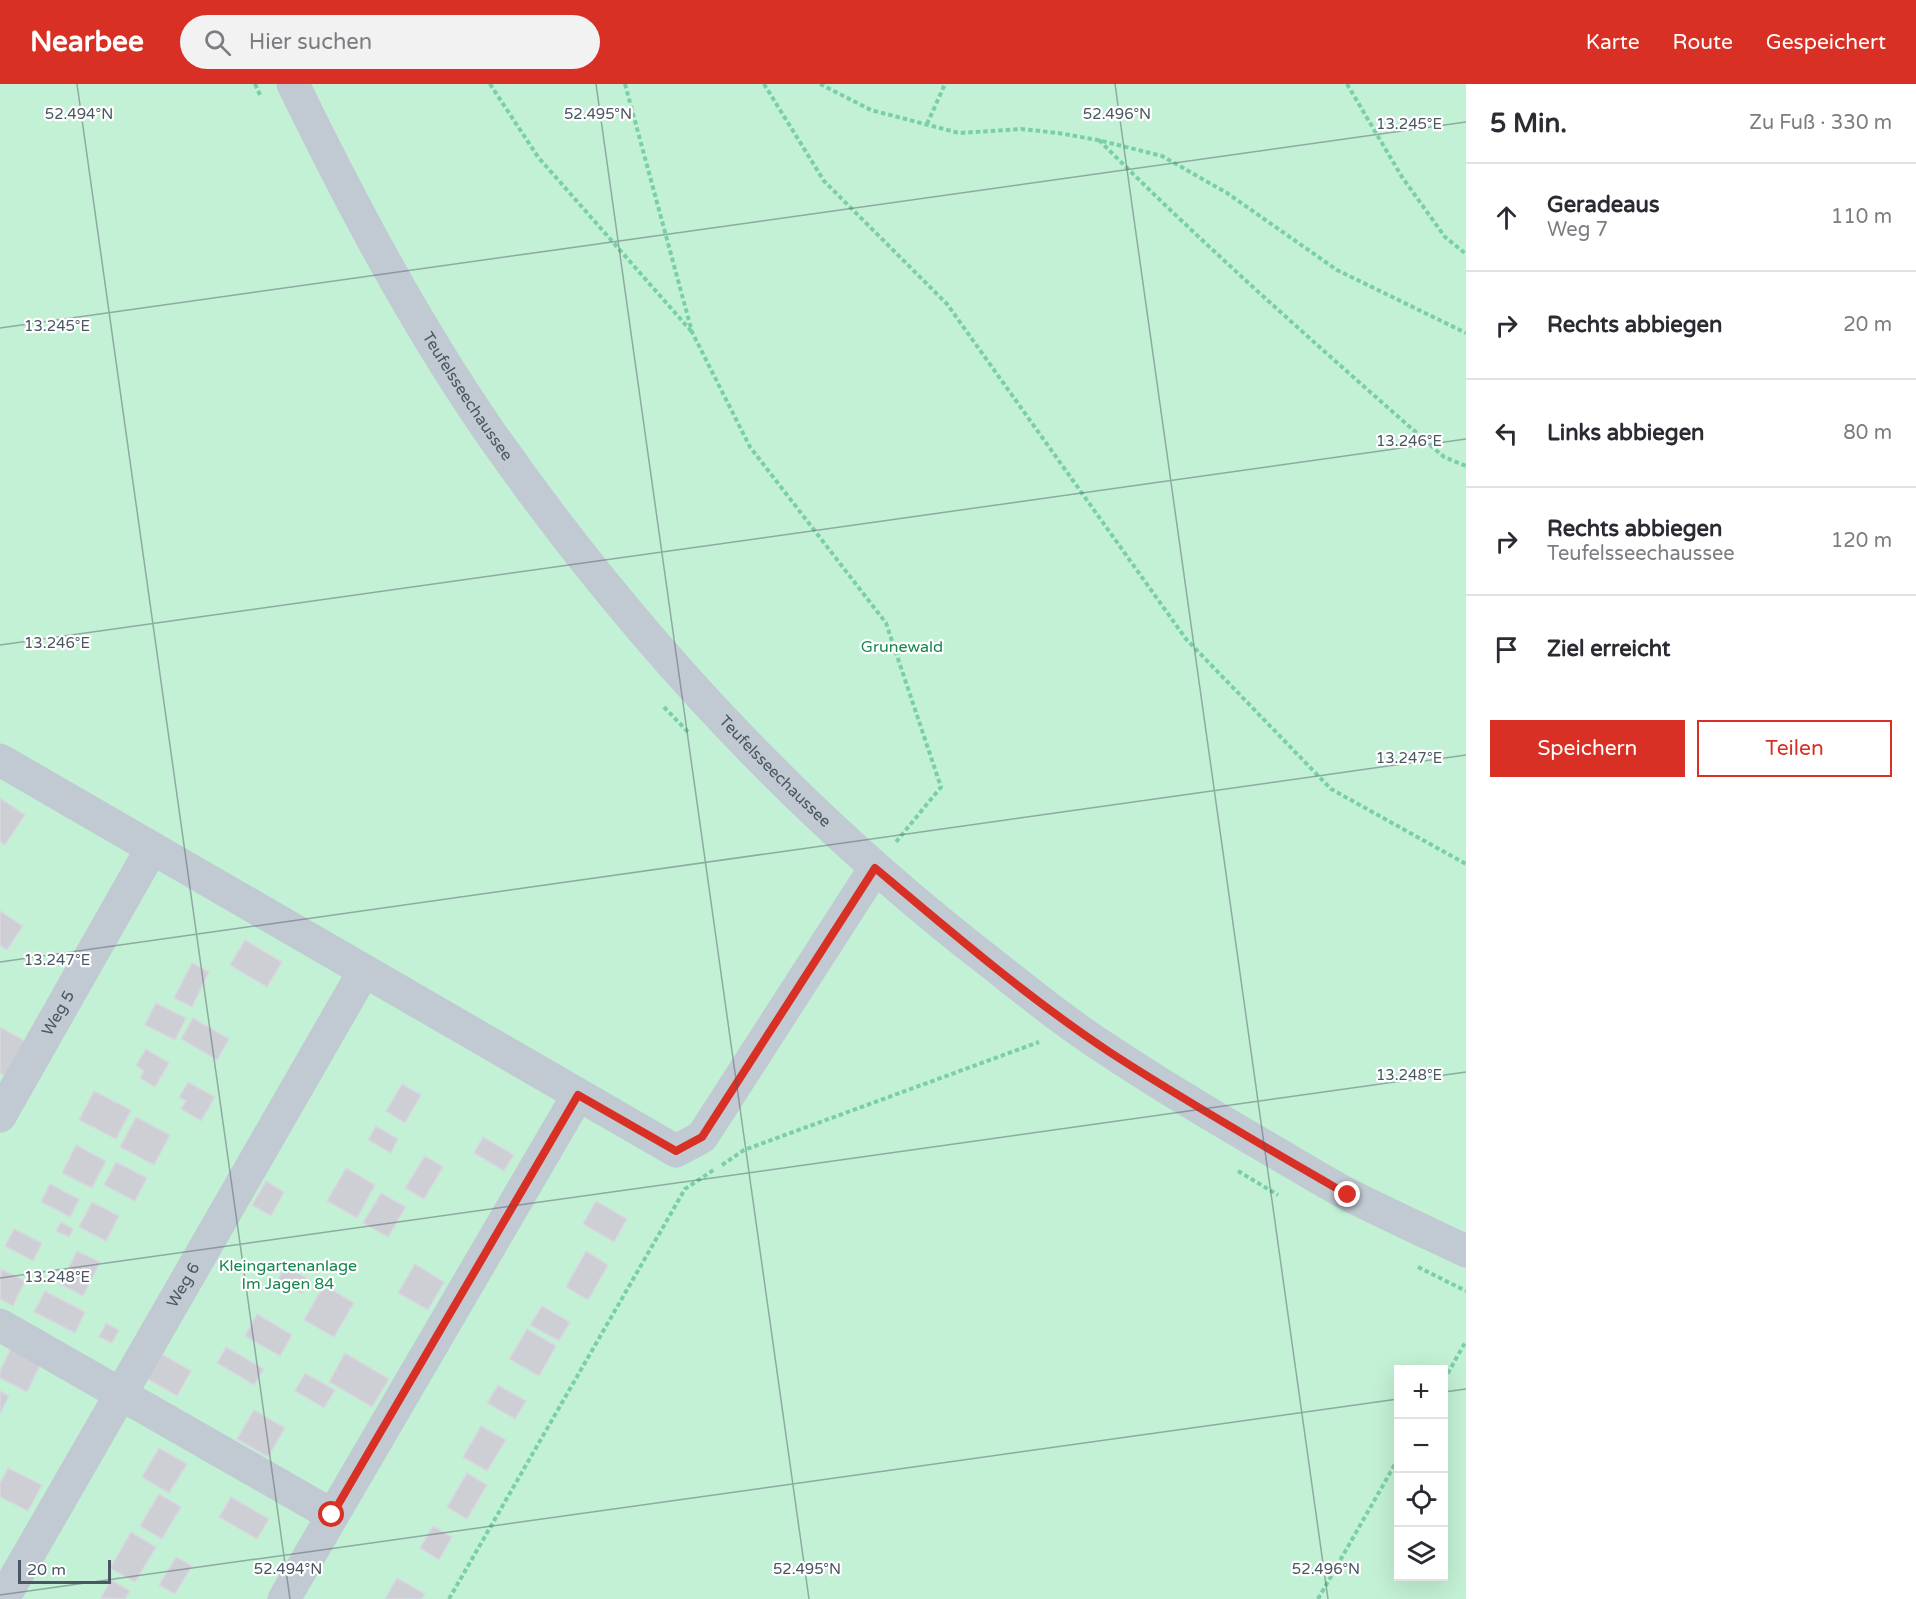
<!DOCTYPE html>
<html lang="de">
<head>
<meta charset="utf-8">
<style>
	body { margin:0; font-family:"Varela Round",sans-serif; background:#f2f2f3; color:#2b2b33 }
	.controls { position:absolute; right:18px; bottom:18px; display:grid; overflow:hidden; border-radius:0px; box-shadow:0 6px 24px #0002 }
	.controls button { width:54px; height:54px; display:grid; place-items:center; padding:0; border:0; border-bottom:2px solid #e1e1e2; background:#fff; color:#2b2b33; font:30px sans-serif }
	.scale { position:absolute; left:18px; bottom:15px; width:93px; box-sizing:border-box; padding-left:6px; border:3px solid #4a5661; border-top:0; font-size:16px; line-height:21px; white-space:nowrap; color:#4a5661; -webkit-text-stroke:4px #fff; paint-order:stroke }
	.stop { position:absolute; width:18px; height:18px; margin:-14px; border:4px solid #d93025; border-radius:50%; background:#fff }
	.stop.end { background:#d93025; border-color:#fff; box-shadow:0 2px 6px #0008 }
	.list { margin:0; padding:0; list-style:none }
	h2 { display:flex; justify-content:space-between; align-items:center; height:78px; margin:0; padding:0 24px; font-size:26px }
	h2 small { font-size:20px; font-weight:400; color:#7c7c81 }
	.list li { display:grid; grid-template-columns:39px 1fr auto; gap:18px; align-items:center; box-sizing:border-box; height:108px; padding:0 24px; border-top:2px solid #e1e1e2 }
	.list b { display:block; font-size:22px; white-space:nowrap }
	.list p { margin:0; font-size:20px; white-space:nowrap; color:#7c7c81 }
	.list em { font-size:20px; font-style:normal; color:#7c7c81 }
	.actions { display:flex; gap:12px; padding:18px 24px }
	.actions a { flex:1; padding:14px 0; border:2px solid #d93025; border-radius:0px; text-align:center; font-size:21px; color:#d93025 }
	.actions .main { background:#d93025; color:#fff }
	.icon { flex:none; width:33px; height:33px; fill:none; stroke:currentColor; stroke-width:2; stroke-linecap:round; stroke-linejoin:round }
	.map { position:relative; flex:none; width:1466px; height:1515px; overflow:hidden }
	header { display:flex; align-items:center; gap:36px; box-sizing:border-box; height:84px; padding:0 30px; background:#d93025; color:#fff }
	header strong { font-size:28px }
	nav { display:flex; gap:33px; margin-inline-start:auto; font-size:21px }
	.search { width:420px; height:54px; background:#f2f2f3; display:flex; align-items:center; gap:15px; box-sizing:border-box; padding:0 21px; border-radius:33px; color:#7c7c81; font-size:22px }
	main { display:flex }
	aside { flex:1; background:#fff }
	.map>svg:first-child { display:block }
	.green { fill:#c3f1d5; fill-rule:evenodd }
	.building { fill:#cdcfd5; stroke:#d7d9de; stroke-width:1.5 }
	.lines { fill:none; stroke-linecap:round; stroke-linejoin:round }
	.path { stroke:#7ad0a6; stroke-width:4; stroke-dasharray:4.5 3; stroke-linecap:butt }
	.minor { stroke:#c1cad2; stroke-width:33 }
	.route { stroke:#d93025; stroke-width:8 }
	.ticks { fill:none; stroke:#4a5661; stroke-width:1.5; stroke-opacity:0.45 }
	.labels { text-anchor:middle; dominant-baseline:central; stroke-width:4.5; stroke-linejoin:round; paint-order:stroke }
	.street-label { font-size:16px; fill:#4a5661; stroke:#fff }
	.park-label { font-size:16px; fill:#17864f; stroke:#fff }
	.ticks-label { font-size:15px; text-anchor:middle; fill:#4a5661; stroke:#fff; stroke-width:4.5; stroke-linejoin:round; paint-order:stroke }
</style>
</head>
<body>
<header>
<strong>Nearbee</strong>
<div class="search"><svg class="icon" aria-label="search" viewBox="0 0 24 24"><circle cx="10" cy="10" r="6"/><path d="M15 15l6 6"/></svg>Hier suchen</div>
<nav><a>Karte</a><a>Route</a><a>Gespeichert</a></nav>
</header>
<main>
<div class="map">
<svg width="1466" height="1515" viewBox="0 0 1466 1515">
	<rect width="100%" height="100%" fill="#f5f3f3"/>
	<path class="green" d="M0,0h1466v1515h-1466zM1398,1286h46v206h-46z"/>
	<g class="building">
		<polygon points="0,714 25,731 5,761 0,757"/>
		<polygon points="0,827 23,842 7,866 0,861"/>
		<polygon points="245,856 282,878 267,903 230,881"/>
		<polygon points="192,879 209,888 192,923 174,914"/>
		<polygon points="156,919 186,934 175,956 145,941"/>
		<polygon points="193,934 229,955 217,976 181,955"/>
		<polygon points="0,943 25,957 6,992 0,989"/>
		<polygon points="146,965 169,979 155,1003 140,994 144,987 136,981"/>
		<polygon points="188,998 215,1013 201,1037 181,1025 186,1017 179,1013"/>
		<polygon points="402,1000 421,1011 405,1039 386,1027"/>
		<polygon points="94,1007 131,1026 116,1055 79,1036"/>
		<polygon points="136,1033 170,1051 154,1081 120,1063"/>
		<polygon points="376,1042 398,1055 391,1069 368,1056"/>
		<polygon points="483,1053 514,1071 504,1087 474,1069"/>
		<polygon points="76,1061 106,1077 92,1104 62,1089"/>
		<polygon points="425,1072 443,1083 424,1115 405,1104"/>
		<polygon points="116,1078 147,1094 135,1117 104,1101"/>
		<polygon points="346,1084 375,1101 357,1134 327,1117"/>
		<polygon points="266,1097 284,1108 271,1132 252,1121"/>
		<polygon points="50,1100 79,1115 70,1133 41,1118"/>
		<polygon points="381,1109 406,1123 388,1153 363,1139"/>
		<polygon points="596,1117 627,1135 614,1158 583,1140"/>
		<polygon points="92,1118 119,1132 106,1157 79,1143"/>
		<polygon points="61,1138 73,1145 69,1153 56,1147"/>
		<polygon points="14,1145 42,1159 33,1177 5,1162"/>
		<polygon points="77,1167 100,1178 83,1212 60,1200"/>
		<polygon points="586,1167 608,1181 588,1216 566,1203"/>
		<polygon points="415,1180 444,1198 428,1226 398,1209"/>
		<polygon points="285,1182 310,1196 302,1210 278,1196"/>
		<polygon points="1,1185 25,1197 13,1222 0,1215"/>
		<polygon points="324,1201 354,1219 334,1253 304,1236"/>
		<polygon points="45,1207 85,1228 75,1249 34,1228"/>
		<polygon points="542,1222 570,1238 559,1257 530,1241"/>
		<polygon points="257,1230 292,1251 280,1272 245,1252"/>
		<polygon points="106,1239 119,1246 112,1259 99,1253"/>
		<polygon points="527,1245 556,1262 539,1292 509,1275"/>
		<polygon points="226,1263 264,1285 254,1301 217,1279"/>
		<polygon points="11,1264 41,1279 27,1308 0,1294 0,1287"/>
		<polygon points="160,1269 191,1287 177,1312 146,1294"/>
		<polygon points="345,1269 389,1295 372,1323 329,1298"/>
		<polygon points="305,1289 335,1306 324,1324 295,1307"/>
		<polygon points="498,1301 526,1317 515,1335 487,1319"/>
		<polygon points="0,1307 9,1312 0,1330"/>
		<polygon points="254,1326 285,1344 268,1373 237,1355"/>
		<polygon points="481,1342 506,1356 487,1387 463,1373"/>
		<polygon points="159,1364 187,1380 169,1409 142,1393"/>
		<polygon points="8,1384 42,1401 28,1427 0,1413 0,1399"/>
		<polygon points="467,1389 487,1401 467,1435 447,1423"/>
		<polygon points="159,1410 181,1423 162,1455 140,1442"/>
		<polygon points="231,1413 269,1435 257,1455 219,1433"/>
		<polygon points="433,1442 452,1453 439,1476 420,1464"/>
		<polygon points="131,1448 156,1463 135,1498 110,1484"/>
		<polygon points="176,1473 192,1482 175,1510 159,1501"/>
		<polygon points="397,1494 425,1510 422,1515 385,1515"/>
		<polygon points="111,1496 130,1507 125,1515 101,1514"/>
	</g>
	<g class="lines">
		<g class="path">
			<polyline points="255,0 261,13"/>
			<polyline points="490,0 538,73 692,248"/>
			<polyline points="625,0 692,248 750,363 886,539 941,703 896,758"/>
			<polyline points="764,0 824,97 947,220 1186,555 1331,705 1466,780"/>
			<polyline points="820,0 871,26 959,49 1021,45 1058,49 1098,56 1162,72 1227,109 1337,186 1466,249"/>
			<polyline points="1347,0 1402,93 1445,153 1466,170"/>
			<polyline points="927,40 945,0"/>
			<path d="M1099,56c110,111 228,214 345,317l22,9"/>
			<polyline points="664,623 688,648"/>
			<polyline points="722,1081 744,1066 1039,958"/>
			<polyline points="1238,1087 1278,1111"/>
			<polyline points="1418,1183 1466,1207"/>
			<polyline points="1444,1296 1466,1257"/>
			<polyline points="449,1515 685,1105 715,1085"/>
			<polyline points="1318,1515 1398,1375"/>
		</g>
		<g class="minor">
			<path id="s1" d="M293,0c58,119 121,238 196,347 141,202 311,385 506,535 38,30 75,60 116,86 54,36 110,69 167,102 24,14 48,29 73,42 38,19 77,37 115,55"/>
			<polyline points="0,676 676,1067 702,1053 875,784"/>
			<path id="s2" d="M0,1032l152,-268"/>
			<polyline points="0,1241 332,1431"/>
			<path id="s3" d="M3,1515l361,-628"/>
			<polyline points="284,1515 578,1011"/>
		</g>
	</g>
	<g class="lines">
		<path class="route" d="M332,1431l246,-420 98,56 26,-14 173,-269c76,64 153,130 236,185 77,50 158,96 237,142"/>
	</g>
	<path class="ticks" d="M77,0l213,1515M596,0l213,1515M1115,0l213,1515M0,244l1466,-206M0,561l1466,-206M0,878l1466,-207M0,1194l1466,-206M1444,1308l22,-3M0,1511l1398,-196"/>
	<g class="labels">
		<g class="street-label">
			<text stroke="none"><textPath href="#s1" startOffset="358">Teufelsseechaussee</textPath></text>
			<text stroke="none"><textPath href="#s1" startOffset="844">Teufelsseechaussee</textPath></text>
			<text stroke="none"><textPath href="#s2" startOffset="118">Weg 5</textPath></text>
			<text stroke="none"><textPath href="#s3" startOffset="362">Weg 6</textPath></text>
		</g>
		<g class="park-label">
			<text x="902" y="563">Grunewald</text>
			<text x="288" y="1182">Kleingartenanlage<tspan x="288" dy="18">Im Jagen 84</tspan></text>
		</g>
	</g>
	<g class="ticks-label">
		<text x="79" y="35">52.494°N</text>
		<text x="598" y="35">52.495°N</text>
		<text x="1117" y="35">52.496°N</text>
		<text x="1409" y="45">13.245°E</text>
		<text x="57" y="247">13.245°E</text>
		<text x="1409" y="362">13.246°E</text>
		<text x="57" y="564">13.246°E</text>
		<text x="1409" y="679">13.247°E</text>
		<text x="57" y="881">13.247°E</text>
		<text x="1409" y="996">13.248°E</text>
		<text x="57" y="1198">13.248°E</text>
		<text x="288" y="1490">52.494°N</text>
		<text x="807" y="1490">52.495°N</text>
		<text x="1326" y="1490">52.496°N</text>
	</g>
</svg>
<div class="controls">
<button>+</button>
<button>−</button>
<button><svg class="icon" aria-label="locate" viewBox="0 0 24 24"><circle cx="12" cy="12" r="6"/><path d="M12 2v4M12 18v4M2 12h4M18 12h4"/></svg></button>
<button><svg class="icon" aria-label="layers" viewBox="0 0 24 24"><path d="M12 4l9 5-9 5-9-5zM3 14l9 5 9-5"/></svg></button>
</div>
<div class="scale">20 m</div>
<div class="stop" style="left:332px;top:1431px"></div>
<div class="stop end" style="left:1348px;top:1111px"></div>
</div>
<aside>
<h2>5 Min.<small>Zu Fuß · 330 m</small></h2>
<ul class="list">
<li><svg class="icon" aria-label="ahead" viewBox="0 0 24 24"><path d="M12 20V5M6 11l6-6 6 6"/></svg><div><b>Geradeaus</b><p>Weg 7</p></div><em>110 m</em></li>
<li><svg class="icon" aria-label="right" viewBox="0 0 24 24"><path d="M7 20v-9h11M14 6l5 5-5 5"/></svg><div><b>Rechts abbiegen</b></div><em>20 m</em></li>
<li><svg class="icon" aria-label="left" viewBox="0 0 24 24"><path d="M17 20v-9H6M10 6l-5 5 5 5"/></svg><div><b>Links abbiegen</b></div><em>80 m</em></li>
<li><svg class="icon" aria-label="right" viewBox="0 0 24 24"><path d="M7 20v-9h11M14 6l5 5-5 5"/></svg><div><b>Rechts abbiegen</b><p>Teufelsseechaussee</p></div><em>120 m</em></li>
<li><svg class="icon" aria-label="arrive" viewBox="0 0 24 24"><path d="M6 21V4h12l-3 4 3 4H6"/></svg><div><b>Ziel erreicht</b></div></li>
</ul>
<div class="actions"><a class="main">Speichern</a><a>Teilen</a></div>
</aside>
</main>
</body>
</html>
